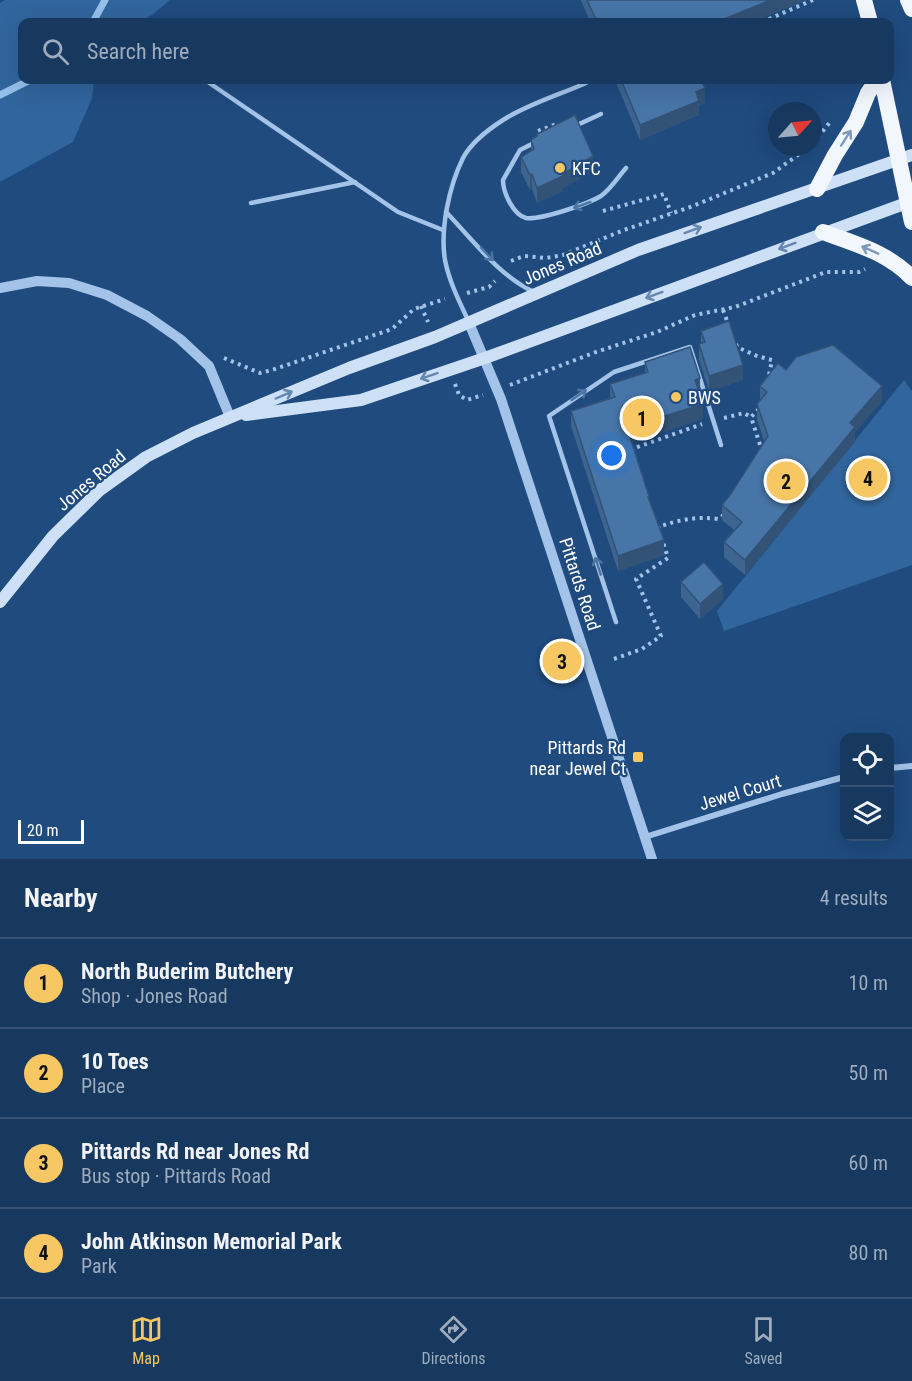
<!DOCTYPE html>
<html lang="en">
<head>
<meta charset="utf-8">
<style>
	body { margin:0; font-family:"Roboto Condensed",sans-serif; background:#203f65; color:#f1f3f6 }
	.controls { position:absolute; right:18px; bottom:18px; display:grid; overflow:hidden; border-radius:12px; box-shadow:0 6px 24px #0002 }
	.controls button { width:54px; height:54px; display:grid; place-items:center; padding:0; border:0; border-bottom:2px solid #365274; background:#17385f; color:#f1f3f6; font:30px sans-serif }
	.compass { position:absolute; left:768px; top:102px; width:54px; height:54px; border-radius:50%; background:#17385f; box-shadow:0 6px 24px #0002; rotate:63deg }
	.scale { position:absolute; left:18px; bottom:15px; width:66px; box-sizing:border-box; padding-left:6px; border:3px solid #fff; border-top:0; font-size:16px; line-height:21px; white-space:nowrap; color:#fff; -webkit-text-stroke:4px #1f4b7f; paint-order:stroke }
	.you { position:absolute; left:612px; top:456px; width:21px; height:21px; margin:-15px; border:4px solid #fff; border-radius:50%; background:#1a73e8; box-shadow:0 0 0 9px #1a73e833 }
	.badge { display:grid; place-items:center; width:39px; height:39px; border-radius:50%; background:#f6c762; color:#111; font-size:20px; font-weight:700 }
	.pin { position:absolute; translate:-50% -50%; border:3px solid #fff; box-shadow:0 2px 6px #0006 }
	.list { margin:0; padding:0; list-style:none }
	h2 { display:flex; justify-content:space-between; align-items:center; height:78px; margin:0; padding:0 24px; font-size:26px }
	h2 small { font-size:20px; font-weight:400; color:#9eacbd }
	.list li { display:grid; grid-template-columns:39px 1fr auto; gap:18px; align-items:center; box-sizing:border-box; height:90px; padding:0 24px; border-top:2px solid #365274 }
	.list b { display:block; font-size:22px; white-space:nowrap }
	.list p { margin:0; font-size:20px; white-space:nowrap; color:#9eacbd }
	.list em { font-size:20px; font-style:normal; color:#9eacbd }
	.icon { flex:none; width:33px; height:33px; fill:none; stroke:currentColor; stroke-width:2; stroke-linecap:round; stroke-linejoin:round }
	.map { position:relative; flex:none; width:912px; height:859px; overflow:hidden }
	.search { position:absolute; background:#17385f; box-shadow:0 6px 24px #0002; left:18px; right:18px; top:18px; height:66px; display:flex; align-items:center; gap:15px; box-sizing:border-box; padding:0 21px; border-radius:12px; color:#9eacbd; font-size:22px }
	.sheet { height:438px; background:#17385f }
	nav { display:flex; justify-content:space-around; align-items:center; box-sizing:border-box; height:84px; border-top:2px solid #365274; background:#17385f; font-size:16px; color:#9eacbd }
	nav a { display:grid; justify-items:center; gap:3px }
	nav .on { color:#f6c762 }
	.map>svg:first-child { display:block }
	.green { fill:#31659d }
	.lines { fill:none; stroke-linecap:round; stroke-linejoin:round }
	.stream { stroke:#96bfe9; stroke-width:7 }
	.path { stroke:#a3c4e8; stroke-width:4; stroke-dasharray:3 4.5; stroke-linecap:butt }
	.service { stroke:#a3c4e8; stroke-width:4.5 }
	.minor { stroke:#a3c4e8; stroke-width:6 }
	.tertiary { stroke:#a3c4e8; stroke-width:10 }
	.secondary { stroke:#cde0f6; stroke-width:12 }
	.trunk { stroke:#f2f7fe; stroke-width:16 }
	.wall { fill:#3d6590 }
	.shaded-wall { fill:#325276 }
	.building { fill:#4775a8; stroke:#325276; stroke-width:1.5 }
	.oneway { stroke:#7e98b8 }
	.oneway2 { stroke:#4d75a4 }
	.oneway3 { stroke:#6587af }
	.poi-dot { fill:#f6c762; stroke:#1f4b7f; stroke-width:2 }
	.labels { text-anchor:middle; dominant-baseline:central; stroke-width:4.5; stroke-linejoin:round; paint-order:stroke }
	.poi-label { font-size:18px; fill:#fff; stroke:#1f4b7f; text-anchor:start }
	.street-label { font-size:18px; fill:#fff; stroke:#1f4b7f }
</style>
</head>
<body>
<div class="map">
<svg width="912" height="859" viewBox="0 0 912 859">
	<rect width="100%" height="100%" fill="#1f4b7f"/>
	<g class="green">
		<polygon points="5,0 170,0 152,15 138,22 22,22 22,80 94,80 92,98 73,142 0,182 0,3"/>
		<polygon points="904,380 912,391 912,565 724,631 717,611"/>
	</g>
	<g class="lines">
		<g class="stream">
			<polyline points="93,22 105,0"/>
			<polyline points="0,95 30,80"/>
		</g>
		<g class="path">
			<polyline points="762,22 813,0"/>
			<polyline points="538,131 559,123"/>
			<polyline points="813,143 831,121"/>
			<polyline points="603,211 664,194 671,213"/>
			<polyline points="511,261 524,256 546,258 563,255 624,230 693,206 773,173 809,147"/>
			<polyline points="467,293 489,287 495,281"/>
			<polyline points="421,306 428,322"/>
			<polyline points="723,310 729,326"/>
			<polyline points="736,344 737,347 757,356 772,360 768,380"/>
			<polyline points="224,358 260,373 272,370 392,329 414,309 445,299"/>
			<polyline points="455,384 459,395 467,400 483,395"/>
			<polyline points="510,385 596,352 657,332 695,315 735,307 826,272 859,272 865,269"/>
			<polyline points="759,409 751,417 762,451"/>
			<polyline points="724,418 744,413 751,417"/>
			<polyline points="633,451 632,449 702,424"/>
			<path d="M659,529l-1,-2c21,-7 38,-11 60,-8l7,-5"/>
			<polyline points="614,659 642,649 661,636 636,579 668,558 662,539"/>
		</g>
		<g class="service">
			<polyline points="205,80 398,212 443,230"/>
			<polyline points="575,126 601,114"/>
			<path d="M534,143l-14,7 -17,30c0,12 10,35 23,38 15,2 62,-14 75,-22 10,-7 17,-19 25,-28"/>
			<polyline points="251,203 355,182"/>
			<path d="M446,212c27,28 53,64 88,80"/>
			<path d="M468,320c-9,-19 -19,-39 -23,-60 -5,-30 4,-74 18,-102 8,-15 26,-29 40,-38 25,-16 56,-25 83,-37"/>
			<polyline points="616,622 549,416 614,372 690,347 721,445"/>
		</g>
		<g class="minor">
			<polyline points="890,768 912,766"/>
			<polyline points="645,837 782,794 844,777"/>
		</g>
		<g class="tertiary">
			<polyline points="0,288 37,281 69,283 107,295 147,316 180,339 209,366 230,417"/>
			<polyline points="469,323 501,399 652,859"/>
		</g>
		<g class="secondary">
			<polyline points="246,415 361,400 485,358 912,201"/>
			<polyline points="0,602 53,536 100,490 146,457 193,433 349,368 435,337 638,250 912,155"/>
		</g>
		<g class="trunk">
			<polyline points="864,0 870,22"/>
			<polyline points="908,0 912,9"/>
			<polyline points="882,80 912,222"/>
			<polyline points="817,189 835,155 856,122 868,93 877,80"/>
			<path d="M823,232c32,12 64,20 89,46"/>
		</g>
	</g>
	<g class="wall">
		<polygon points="581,0 806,0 752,22 590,22"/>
		<polygon points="615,80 701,80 705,103 699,105 699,115 640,140"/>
		<polygon points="537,134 593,171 563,188 563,191 537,203 532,189 530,190 521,172 521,157 531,151 531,140 537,137"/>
		<polygon points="701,331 743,380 709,391 699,360 699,344 701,344"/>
		<polygon points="645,362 700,393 703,419 631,442 649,501 664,555 618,571 571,426 571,411 610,398 610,384 645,373"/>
		<polygon points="786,370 882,401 855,432 855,442 745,575 724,557 724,542 734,530 722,520 722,505 730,495 764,441 757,419 757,404 760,400 760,386"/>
		<polygon points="681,582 723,599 700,619 681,597"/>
	</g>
	<g class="shaded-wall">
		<polygon points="771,0 806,0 752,22 717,22"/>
		<polygon points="705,88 705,103 699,105 699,115 640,140 640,125 696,92"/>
		<polygon points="593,156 593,171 563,188 563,191 537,203 537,188"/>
		<polygon points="532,174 532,189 530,190 530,175"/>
		<polygon points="743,365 743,380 709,391 709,376"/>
		<polygon points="700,378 700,393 695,395 695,380"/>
		<polygon points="882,386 882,401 855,432 855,442 745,575 745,560 850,423"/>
		<polygon points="703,404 703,419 627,444 627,428"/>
		<polygon points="664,540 664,555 618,571 618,556"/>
		<polygon points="723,584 723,599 700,619 700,604"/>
	</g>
	<g class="building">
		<polygon points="587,0 771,0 717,22 597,22"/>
		<polygon points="621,80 701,80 705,88 696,92 699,101 640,125"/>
		<polygon points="575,115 593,156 563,174 563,176 537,188 532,174 530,175 521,157 534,149 531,140 537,136 537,134"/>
		<polygon points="729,321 743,365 709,376 699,344 705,342 701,331"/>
		<polygon points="833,345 882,386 850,423 855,427 745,560 724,542 742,522 722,505 730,495 768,436 757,404 767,392 760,386 778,363 786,370 796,357"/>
		<polygon points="690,347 700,378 695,380 703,404 627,428 649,496 648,497 664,540 618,556 571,411 615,397 610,384 648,372 645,362"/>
		<polygon points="704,562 723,584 700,604 681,582"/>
	</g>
	<defs><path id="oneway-shaft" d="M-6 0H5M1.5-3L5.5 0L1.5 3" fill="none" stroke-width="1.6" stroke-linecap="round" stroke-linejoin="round" transform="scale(1.5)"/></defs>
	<g class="oneway">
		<use href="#oneway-shaft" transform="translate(846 138) rotate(-57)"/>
		<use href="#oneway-shaft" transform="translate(870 250) rotate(-156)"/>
	</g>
	<g class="oneway2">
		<use href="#oneway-shaft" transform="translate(582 205) rotate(160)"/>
		<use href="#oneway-shaft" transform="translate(487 254) rotate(47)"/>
		<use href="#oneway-shaft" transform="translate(579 395) rotate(-34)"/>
		<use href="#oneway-shaft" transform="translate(598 566) rotate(-108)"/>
	</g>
	<g class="oneway3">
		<use href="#oneway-shaft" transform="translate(693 230) rotate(-20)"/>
		<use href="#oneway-shaft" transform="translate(787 246) rotate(160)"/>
		<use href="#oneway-shaft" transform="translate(654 295) rotate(160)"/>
		<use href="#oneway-shaft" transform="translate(429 376) rotate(161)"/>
		<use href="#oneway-shaft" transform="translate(284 395) rotate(-23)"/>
	</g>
	<g class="poi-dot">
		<circle cx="560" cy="168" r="6"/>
		<circle cx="676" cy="397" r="6"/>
		<rect x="632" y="751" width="12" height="12" rx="3"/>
	</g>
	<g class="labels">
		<g class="poi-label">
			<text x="572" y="168">KFC</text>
			<text x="688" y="397">BWS</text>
			<text x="626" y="747" text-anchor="end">Pittards Rd<tspan x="626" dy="21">near Jewel Ct</tspan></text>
		</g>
		<g class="street-label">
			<text transform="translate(562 263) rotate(-23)">Jones Road</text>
			<text transform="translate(91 480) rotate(-40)">Jones Road</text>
			<text transform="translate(580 584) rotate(72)">Pittards Road</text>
			<text transform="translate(740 792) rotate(-17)">Jewel Court</text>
		</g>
	</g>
</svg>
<div class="controls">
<button><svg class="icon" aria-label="locate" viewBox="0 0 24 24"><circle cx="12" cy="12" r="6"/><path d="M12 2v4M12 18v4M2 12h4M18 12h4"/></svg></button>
<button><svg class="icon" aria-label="layers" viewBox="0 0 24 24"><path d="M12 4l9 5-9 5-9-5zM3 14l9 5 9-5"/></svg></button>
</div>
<svg class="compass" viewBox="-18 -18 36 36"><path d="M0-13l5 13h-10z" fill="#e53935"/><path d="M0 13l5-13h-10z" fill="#9eacbd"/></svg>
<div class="scale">20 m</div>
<div class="you"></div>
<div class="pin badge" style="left:642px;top:418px">1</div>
<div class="pin badge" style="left:786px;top:481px">2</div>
<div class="pin badge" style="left:562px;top:661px">3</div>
<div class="pin badge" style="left:868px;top:478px">4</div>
<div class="search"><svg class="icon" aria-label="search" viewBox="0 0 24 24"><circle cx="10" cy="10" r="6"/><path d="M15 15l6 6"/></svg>Search here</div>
</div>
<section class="sheet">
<h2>Nearby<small>4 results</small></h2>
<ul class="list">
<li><span class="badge">1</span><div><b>North Buderim Butchery</b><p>Shop · Jones Road</p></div><em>10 m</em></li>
<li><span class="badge">2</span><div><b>10 Toes</b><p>Place</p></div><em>50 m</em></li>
<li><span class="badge">3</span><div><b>Pittards Rd near Jones Rd</b><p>Bus stop · Pittards Road</p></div><em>60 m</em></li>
<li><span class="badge">4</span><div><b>John Atkinson Memorial Park</b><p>Park</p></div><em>80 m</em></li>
</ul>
</section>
<nav>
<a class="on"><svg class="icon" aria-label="map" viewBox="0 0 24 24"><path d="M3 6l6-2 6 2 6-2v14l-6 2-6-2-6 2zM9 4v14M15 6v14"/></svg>Map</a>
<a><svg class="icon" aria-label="directions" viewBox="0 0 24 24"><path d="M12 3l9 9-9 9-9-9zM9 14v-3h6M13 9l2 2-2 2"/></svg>Directions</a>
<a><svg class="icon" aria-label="saved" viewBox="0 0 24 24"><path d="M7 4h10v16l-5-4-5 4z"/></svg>Saved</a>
</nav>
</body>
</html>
